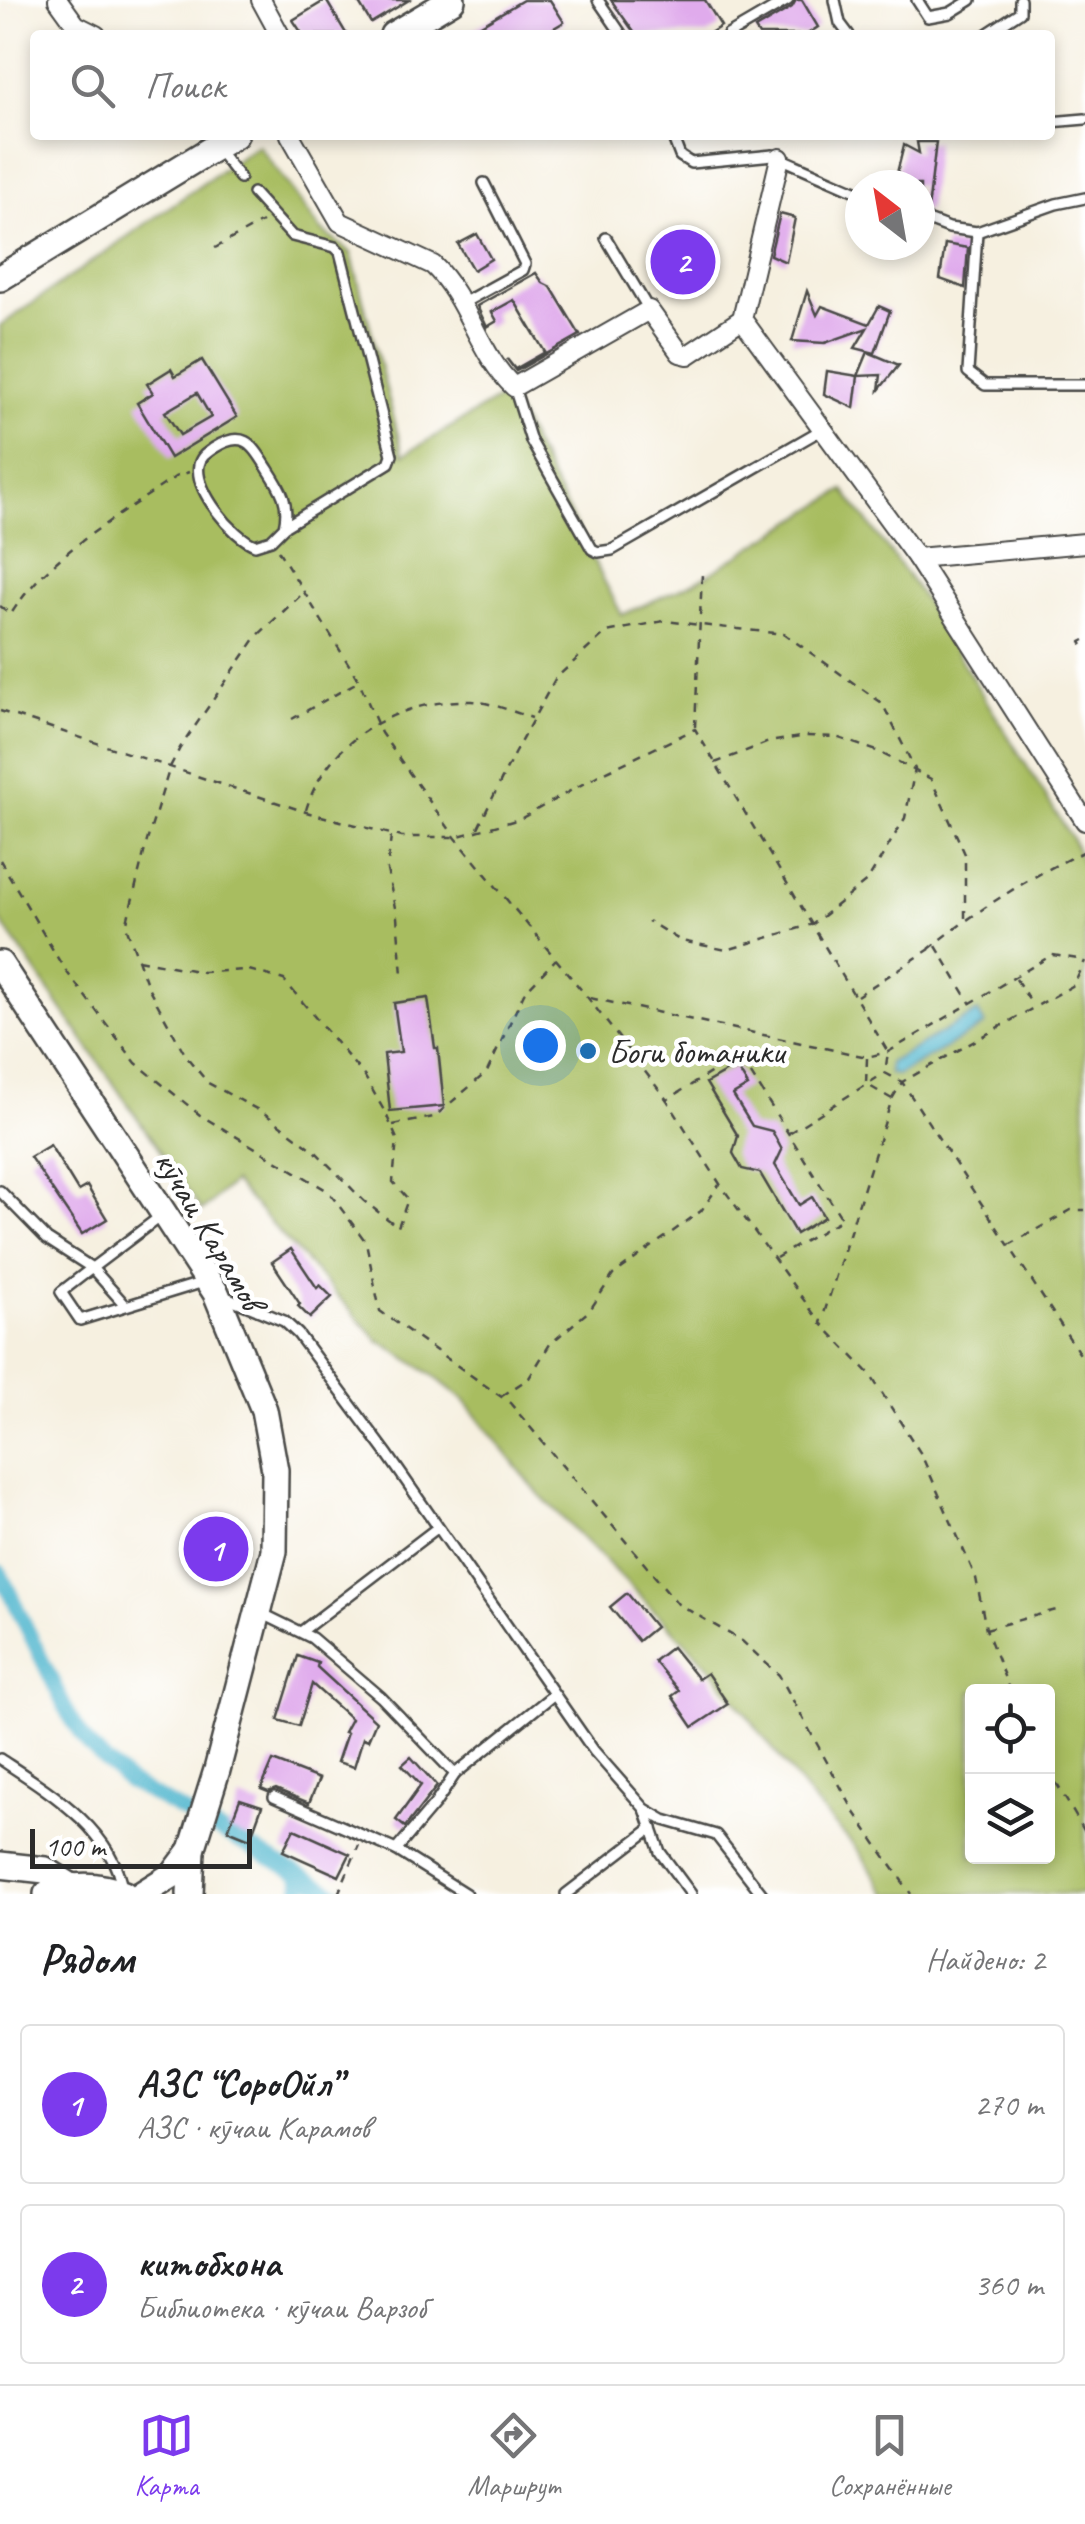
<!DOCTYPE html>
<html lang="ru">
<head>
<meta charset="utf-8">
<style>
	body { margin:0; font-family:Caveat,sans-serif; background:#f2f2f2; color:#202124 }
	.controls { position:absolute; right:30px; bottom:30px; display:grid; overflow:hidden; border-radius:10px; box-shadow:0 5px 15px #0003 }
	.controls button { width:90px; height:90px; display:grid; place-items:center; padding:0; border:0; border-bottom:2px solid #e0e0e0; background:#fff; color:#202124; font:50px sans-serif }
	.compass { position:absolute; left:845px; top:170px; width:90px; height:90px; border-radius:50%; background:#fff; box-shadow:0 5px 15px #0003; rotate:329deg }
	.scale { position:absolute; left:30px; bottom:25px; width:222px; box-sizing:border-box; padding-left:10px; border:5px solid #2b2b2b; border-top:0; font-size:28px; line-height:35px; white-space:nowrap; color:#2b2b2b; -webkit-text-stroke:8px #fff; paint-order:stroke }
	.you { position:absolute; left:540px; top:1045px; width:35px; height:35px; margin:-25px; border:8px solid #fff; border-radius:50%; background:#1a73e8; box-shadow:0 0 0 15px #1a73e833 }
	.badge { display:grid; place-items:center; width:65px; height:65px; border-radius:50%; background:#7c3aed; color:#fff; font-size:32px; font-weight:700 }
	.pin { position:absolute; translate:-50% -50%; border:5px solid #fff; box-shadow:0 2px 10px #0006 }
	.list { margin:0; padding:0; list-style:none }
	h2 { display:flex; justify-content:space-between; align-items:center; height:130px; margin:0; padding:0 40px; font-size:42px }
	h2 small { font-size:32px; font-weight:400; color:#757577 }
	.list li { display:grid; grid-template-columns:65px 1fr auto; gap:30px; align-items:center; box-sizing:border-box; height:160px; margin:0 20px 20px; padding:0 20px; border:2px solid #e0e0e0; border-radius:10px }
	.list b { display:block; font-size:38px; white-space:nowrap }
	.list p { margin:0; font-size:32px; white-space:nowrap; color:#757577 }
	.list em { font-size:32px; font-style:normal; color:#757577 }
	.icon { flex:none; width:55px; height:55px; fill:none; stroke:currentColor; stroke-width:2; stroke-linecap:round; stroke-linejoin:round }
	.map { position:relative; flex:none; width:1085px; height:1894px; overflow:hidden }
	.search { position:absolute; background:#fff; box-shadow:0 5px 15px #0003; left:30px; right:30px; top:30px; height:110px; display:flex; align-items:center; gap:25px; box-sizing:border-box; padding:0 35px; border-radius:10px; color:#757577; font-size:38px }
	.sheet { height:490px; background:#fff }
	nav { display:flex; justify-content:space-around; align-items:center; box-sizing:border-box; height:140px; border-top:2px solid #e0e0e0; background:#fff; font-size:28px; color:#757577 }
	nav a { display:grid; justify-items:center; gap:5px }
	nav .on { color:#7c3aed }
	.map>svg:first-child { display:block }
	.green { fill:#a8bd61; stroke:#6a7446; stroke-width:2.5; fill-rule:evenodd }
	.water { fill:#4fb6ce; stroke:#3d707c; stroke-width:2.5 }
	.lines { fill:none; stroke-linecap:round; stroke-linejoin:round }
	.canal { stroke:#4fb6ce; stroke-width:15 }
	.building { fill:#e0abec; fill-rule:evenodd }
	.lane-casing { stroke:#494946; stroke-width:14 }
	.street-casing { stroke:#494946; stroke-width:22 }
	.secondary-casing { stroke:#494946; stroke-width:30 }
	.path { stroke:#494946; stroke-width:2.5; stroke-dasharray:8 8; stroke-linecap:butt }
	.lane { stroke:#fff; stroke-width:9 }
	.street { stroke:#fff; stroke-width:18 }
	.secondary { stroke:#fff; stroke-width:25 }
	.poi-dot { fill:#1f6fb2; stroke:#fff; stroke-width:4 }
	.labels { text-anchor:middle; dominant-baseline:central; stroke-width:9; stroke-linejoin:round; paint-order:stroke }
	.poi-label { font-size:35px; fill:#2b2b2b; stroke:#fff; text-anchor:start }
	.street-label { font-size:35px; fill:#2b2b2b; stroke:#fff }
</style>
</head>
<body>
<div class="map">
<svg width="1085" height="1894" viewBox="0 0 1085 1894">
	<rect width="100%" height="100%" fill="#fff"/>
	<filter id="ink" filterUnits="userSpaceOnUse"><feTurbulence type="fractalNoise" baseFrequency=".01" numOctaves="2"/><feDisplacementMap in="SourceGraphic" scale="20" xChannelSelector="R" yChannelSelector="G"/><feConvolveMatrix kernelMatrix="1 2 1 2 8 2 1 2 1" color-interpolation-filters="sRGB"/></filter>
	<filter id="wash" filterUnits="userSpaceOnUse"><feTurbulence type="fractalNoise" baseFrequency=".0048" numOctaves="4" result="noise"/><feDisplacementMap in="SourceGraphic" scale="40" xChannelSelector="R" yChannelSelector="G"/><feGaussianBlur stdDeviation="2.25" result="paint"/><feColorMatrix in="noise" values="0 0 0 0 0 0 0 0 0 0 0 0 0 0 0 0 0 1.4 0 .05"/><feComposite in="paint" operator="in"/></filter>
	<g filter="url(#wash)">
		<rect width="100%" height="100%" fill="#f6f0e0"/>
		<path class="green" d="M258,145l63,85 30,23 52,202 104,-61 115,221 77,-35 145,-90 71,96 156,251 14,32v1025h-198l-28,-43 -47,-51 -101,-132 -175,-177 -72,-91 -33,-26 -54,-35 -144,-157 -31,29 -202,-291v-594zM972,1692h76v164h-76z"/>
		<polygon class="water" points="978,1012 985,1025 897,1075 889,1074 889,1063"/>
		<g class="lines">
			<g class="canal">
				<polyline points="0,1572 68,1714 89,1746 128,1782 337,1894"/>
				<polyline points="300,1874 301,1894"/>
			</g>
		</g>
		<g id="blocks">
			<g class="building">
				<polygon points="326,0 347,35 303,35 293,20"/>
				<polygon points="357,0 409,0 371,23"/>
				<polygon points="523,0 550,0 564,22 542,35 464,35"/>
				<polygon points="611,0 705,0 721,26 707,35 636,35"/>
				<polygon points="796,0 802,0 818,27 806,35 759,35 755,29 792,7"/>
				<polygon points="917,142 936,142 928,210 920,209 920,185 894,185 904,145 919,153"/>
				<polygon points="780,214 795,218 786,262 770,255"/>
				<polygon points="477,234 491,259 473,270 458,244"/>
				<polygon points="945,244 968,248 965,288 940,279"/>
				<polygon points="536,273 543,283 551,287 580,335 516,371 507,359 515,369 545,352 514,300 492,312 497,321 487,327 477,306"/>
				<polygon points="807,291 817,315 822,306 869,324 879,306 890,311 875,353 855,348 867,328 825,343 792,341"/>
				<polygon points="868,352 899,365 879,390 881,375 858,376"/>
				<path d="M202,360l35,57 -67,41 -33,-55 16,-10 -6,-9 24,-15 4,7zM197,393l14,24 -31,18 -15,-23z"/>
				<polygon points="827,371 858,376 854,408 824,394"/>
				<polygon points="428,998 435,1048 438,1048 444,1106 390,1111 384,1054 401,1052 394,1003"/>
				<polygon points="736,1066 748,1086 733,1095 752,1126 772,1131 782,1150 775,1165 799,1205 812,1197 824,1217 796,1234 760,1173 742,1169 733,1153 738,1136 706,1083"/>
				<polygon points="50,1145 78,1191 87,1186 107,1219 82,1234 30,1157"/>
				<polygon points="291,1249 317,1288 320,1285 332,1297 310,1318 298,1306 300,1304 272,1262"/>
				<polygon points="627,1593 655,1627 638,1641 610,1607"/>
				<polygon points="672,1647 698,1679 707,1673 728,1704 693,1727 672,1696 679,1691 654,1661"/>
				<polygon points="298,1656 318,1663 317,1667 376,1721 368,1740 363,1738 354,1767 337,1762 347,1733 344,1732 351,1719 312,1684 299,1726 278,1720"/>
				<polygon points="411,1757 437,1786 405,1827 396,1820 421,1785 402,1765"/>
				<polygon points="273,1761 319,1779 309,1803 276,1789 268,1792 261,1789"/>
				<polygon points="240,1799 262,1806 250,1839 228,1830"/>
				<polygon points="294,1829 350,1854 339,1876 283,1851"/>
			</g>
		</g>
	</g>
	<g filter="url(#ink)">
		<use href="#blocks" fill-opacity="0" stroke="#494946" stroke-width="2.5"/>
		<g class="lines">
			<g class="lane-casing">
				<g id="lane">
					<polyline points="598,0 622,35"/>
					<polyline points="835,0 840,23 849,35"/>
					<polyline points="917,0 928,17 950,13 971,0"/>
					<polyline points="728,35 788,0"/>
					<polyline points="985,35 1020,12 1020,0"/>
					<polyline points="1050,122 1085,119"/>
					<polyline points="672,135 680,156 691,163 773,155 860,193"/>
					<polyline points="218,150 240,178"/>
					<path d="M253,193l39,43 43,11 5,5 52,203 -3,8 -105,64 -13,13 -16,5c-22,-8 -61,-55 -56,-80 2,-9 8,-12 15,-17 30,-19 38,-4 54,21 13,20 22,34 16,58"/>
					<polyline points="920,217 949,228 977,232 1056,204 1085,198"/>
					<polyline points="977,232 968,372 985,385 1085,385"/>
					<polyline points="606,238 649,310"/>
					<polyline points="463,303 523,270 525,264 484,183"/>
					<polyline points="514,387 531,441 592,549 598,552 612,550 821,430"/>
					<polyline points="0,1191 47,1239 92,1268 162,1215"/>
					<polyline points="221,1295 284,1321 298,1334 388,1455 594,1751 645,1809 664,1820 716,1835 762,1894"/>
					<polyline points="126,1306 92,1268 61,1292 80,1320 207,1281"/>
					<polyline points="261,1613 312,1638 381,1697 455,1774 553,1695"/>
					<polyline points="302,1631 437,1528"/>
					<path d="M0,1759c47,31 114,71 122,131"/>
					<polyline points="455,1774 435,1804 396,1850 466,1894"/>
					<polyline points="274,1797 396,1850"/>
					<polyline points="645,1809 660,1852 691,1894"/>
					<polyline points="566,1894 652,1828"/>
				</g>
			</g>
			<g class="street-casing">
				<g id="street">
					<polyline points="58,0 76,25 96,35"/>
					<polyline points="261,0 280,35"/>
					<path d="M290,135l50,87 93,43c36,35 45,89 81,122l135,-77 31,43 8,2 54,-36"/>
					<polyline points="780,158 742,319 917,558 1085,821"/>
					<polyline points="917,558 1085,543"/>
				</g>
			</g>
			<g class="secondary-casing">
				<g id="secondary">
					<polyline points="393,35 452,0"/>
					<polyline points="0,278 235,135"/>
					<polyline points="0,964 216,1293 264,1410 275,1470 274,1551 217,1770 192,1850 190,1894"/>
					<polyline points="0,1865 45,1870 72,1887"/>
					<path d="M47,1894c25,-10 52,-10 77,0"/>
					<polyline points="142,1894 174,1874 192,1850"/>
				</g>
			</g>
			<g class="path">
				<polyline points="215,248 262,222"/>
				<polyline points="278,550 359,681 381,733 455,837 588,998 667,1100"/>
				<path d="M0,606l11,8c37,-59 108,-98 164,-137l14,-5"/>
				<polyline points="1085,640 1081,642 1085,648"/>
				<polyline points="0,711 306,812 402,837 455,837 520,819 597,776 695,729 888,1052 885,1073 902,1082 1074,985 1085,961"/>
				<polyline points="292,719 359,681"/>
				<polyline points="695,727 702,574"/>
				<polyline points="715,763 769,742 806,736 836,737 877,751 931,779 965,854 965,920"/>
				<path d="M306,810c21,-71 93,-111 165,-109 20,1 42,11 61,17"/>
				<polyline points="478,828 514,754 555,679 606,632 664,621 784,634 882,703 915,769 905,818 868,880 813,924 727,950 681,941 648,921"/>
				<polyline points="391,837 387,870 397,917 402,974"/>
				<polyline points="0,860 63,967 136,1063 200,1115 328,1191 366,1242 380,1311 510,1403 678,1604 742,1641 779,1675 854,1811 911,1894"/>
				<polyline points="936,946 971,1004"/>
				<path d="M929,949c48,-39 100,-72 156,-98"/>
				<polyline points="138,960 203,972 249,970 284,980 365,1077 386,1114 397,1139 393,1182 408,1199 398,1227 364,1201 314,1150 264,1113 208,1083 186,1056 148,987 126,926 147,841 170,767 180,748 257,636 304,592"/>
				<polyline points="1016,979 1033,1006"/>
				<polyline points="857,996 930,949"/>
				<polyline points="590,998 867,1057 888,1052 1052,955 1084,960"/>
				<polyline points="867,1058 866,1084 892,1099"/>
				<polyline points="393,1125 434,1117 487,1072 524,993 556,959"/>
				<polyline points="789,1133 883,1074"/>
				<polyline points="1009,1245 1071,1210 1085,1210"/>
				<polyline points="776,1258 842,1219 739,1055 667,1100 720,1184 819,1321"/>
				<polyline points="502,1396 529,1378 550,1344 590,1310 613,1275 701,1211 719,1185"/>
				<polyline points="986,1629 1060,1609"/>
				<polyline points="1010,1692 986,1629 976,1578 921,1454 869,1373 821,1323 892,1099 902,1082 1085,1362"/>
				<polyline points="1048,1769 1085,1832"/>
				<polyline points="338,1894 359,1845"/>
			</g>
			<use href="#lane" class="lane"/>
			<use href="#street" class="street"/>
			<use href="#secondary" class="secondary"/>
		</g>
	</g>
	<circle class="poi-dot" cx="588" cy="1051" r="10"/>
	<g class="labels">
		<g class="poi-label">
			<text x="608" y="1051">Боги ботаники</text>
		</g>
		<g class="street-label">
			<text transform="translate(209 1230) rotate(59)">кӯчаи Карамов</text>
		</g>
	</g>
</svg>
<div class="controls">
<button><svg class="icon" aria-label="locate" viewBox="0 0 24 24"><circle cx="12" cy="12" r="6"/><path d="M12 2v4M12 18v4M2 12h4M18 12h4"/></svg></button>
<button><svg class="icon" aria-label="layers" viewBox="0 0 24 24"><path d="M12 4l9 5-9 5-9-5zM3 14l9 5 9-5"/></svg></button>
</div>
<svg class="compass" viewBox="-18 -18 36 36"><path d="M0-13l5 13h-10z" fill="#e53935"/><path d="M0 13l5-13h-10z" fill="#757577"/></svg>
<div class="scale">100 m</div>
<div class="you"></div>
<div class="pin badge" style="left:216px;top:1549px">1</div>
<div class="pin badge" style="left:683px;top:262px">2</div>
<div class="search"><svg class="icon" aria-label="search" viewBox="0 0 24 24"><circle cx="10" cy="10" r="6"/><path d="M15 15l6 6"/></svg>Поиск</div>
</div>
<section class="sheet">
<h2>Рядом<small>Найдено: 2</small></h2>
<ul class="list">
<li><span class="badge">1</span><div><b>АЗС “СороОйл”</b><p>АЗС · кӯчаи Карамов</p></div><em>270 m</em></li>
<li><span class="badge">2</span><div><b>китобхона</b><p>Библиотека · кӯчаи Варзоб</p></div><em>360 m</em></li>
</ul>
</section>
<nav>
<a class="on"><svg class="icon" aria-label="map" viewBox="0 0 24 24"><path d="M3 6l6-2 6 2 6-2v14l-6 2-6-2-6 2zM9 4v14M15 6v14"/></svg>Карта</a>
<a><svg class="icon" aria-label="directions" viewBox="0 0 24 24"><path d="M12 3l9 9-9 9-9-9zM9 14v-3h6M13 9l2 2-2 2"/></svg>Маршрут</a>
<a><svg class="icon" aria-label="saved" viewBox="0 0 24 24"><path d="M7 4h10v16l-5-4-5 4z"/></svg>Сохранённые</a>
</nav>
</body>
</html>
